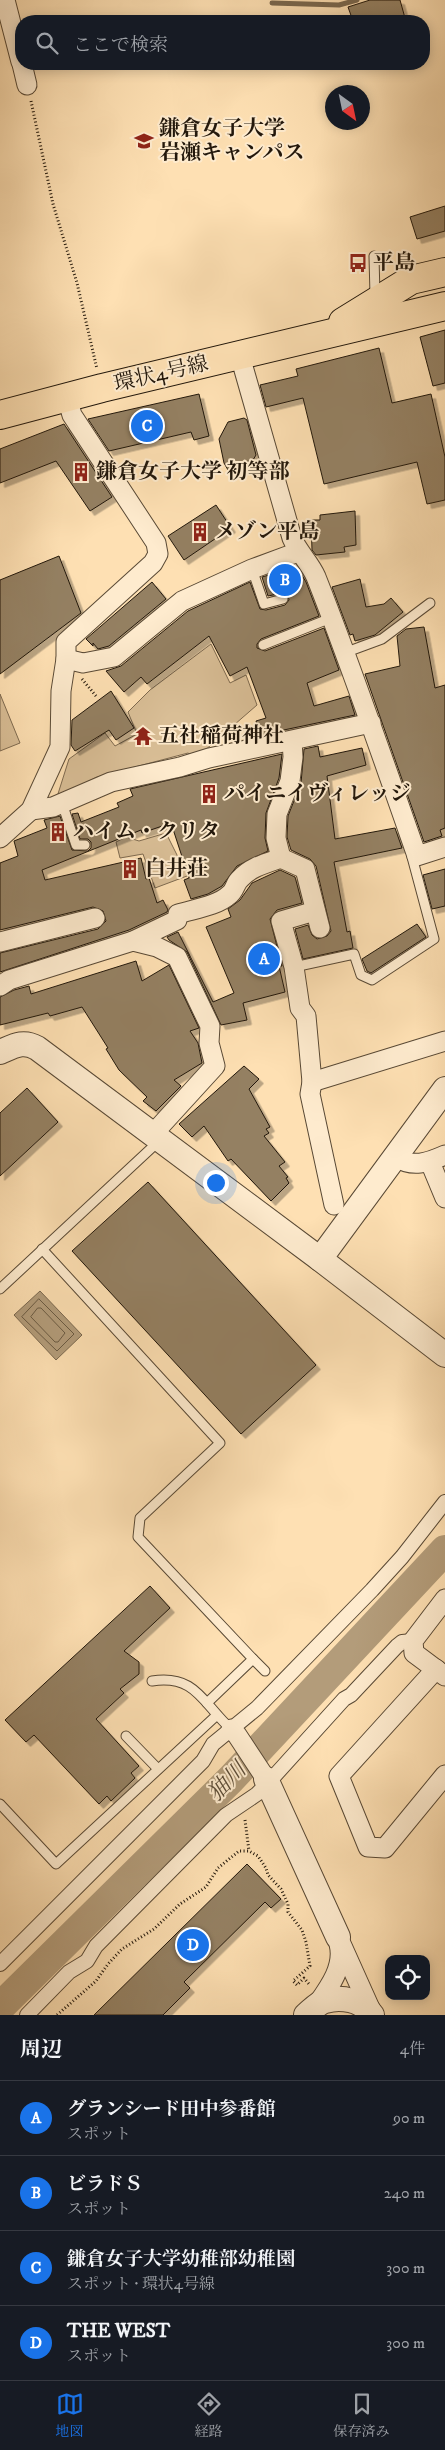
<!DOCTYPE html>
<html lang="ja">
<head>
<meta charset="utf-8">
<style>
	body { margin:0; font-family:"IM FELL DW Pica","Noto Serif JP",serif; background:#242831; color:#f1f3f6 }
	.controls { position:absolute; right:15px; bottom:15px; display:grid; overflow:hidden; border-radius:10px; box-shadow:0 2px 12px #0003 }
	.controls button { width:45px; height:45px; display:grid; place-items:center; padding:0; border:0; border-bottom:1px solid #363941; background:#171b24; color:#f1f3f6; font:25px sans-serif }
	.compass { position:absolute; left:325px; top:85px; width:45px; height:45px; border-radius:50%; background:#171b24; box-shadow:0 2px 12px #0003; rotate:147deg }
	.you { position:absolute; left:215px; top:1182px; width:18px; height:18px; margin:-12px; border:4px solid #fff; border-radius:50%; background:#1a73e8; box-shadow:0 0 0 8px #1a73e833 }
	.badge { display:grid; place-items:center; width:32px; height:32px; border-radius:50%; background:#1a73e8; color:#fff; font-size:16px; font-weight:700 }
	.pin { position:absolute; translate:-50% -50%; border:2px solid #fff; box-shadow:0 1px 5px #0006 }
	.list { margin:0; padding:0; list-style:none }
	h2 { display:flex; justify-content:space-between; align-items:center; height:65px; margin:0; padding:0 20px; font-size:21px }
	h2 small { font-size:16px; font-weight:400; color:#9ea1a6 }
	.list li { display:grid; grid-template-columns:32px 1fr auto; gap:15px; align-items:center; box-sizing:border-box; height:75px; padding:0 20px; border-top:1px solid #363941 }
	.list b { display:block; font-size:19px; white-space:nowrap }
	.list p { margin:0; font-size:16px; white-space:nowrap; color:#9ea1a6 }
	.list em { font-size:16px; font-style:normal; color:#9ea1a6 }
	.icon { flex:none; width:28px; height:28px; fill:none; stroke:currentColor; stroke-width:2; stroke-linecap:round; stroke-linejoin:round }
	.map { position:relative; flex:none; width:445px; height:2015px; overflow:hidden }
	.search { position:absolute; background:#171b24; box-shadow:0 2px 12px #0003; left:15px; right:15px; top:15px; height:55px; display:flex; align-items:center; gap:12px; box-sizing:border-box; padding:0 18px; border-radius:20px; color:#9ea1a6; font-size:19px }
	.sheet { height:365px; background:#171b24 }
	nav { display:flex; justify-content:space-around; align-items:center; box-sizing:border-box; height:70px; border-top:1px solid #363941; background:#171b24; font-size:14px; color:#9ea1a6 }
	nav a { display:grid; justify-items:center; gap:2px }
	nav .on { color:#1a73e8 }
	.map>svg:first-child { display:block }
	.green { fill:#d9be96; stroke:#7e6a50 }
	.water { fill:#b39c7a; stroke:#79674e }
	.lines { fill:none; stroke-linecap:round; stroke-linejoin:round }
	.shore { stroke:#6a5a42; stroke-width:1 }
	.stream { stroke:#79674e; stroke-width:5 }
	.river { stroke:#b39c7a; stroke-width:30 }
	.building { fill:#948062; stroke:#22170b; filter:url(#shadow) }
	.service-casing { stroke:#594935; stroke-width:11 }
	.pedestrian-casing { stroke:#594935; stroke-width:16 }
	.minor-casing { stroke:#594935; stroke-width:21 }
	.tertiary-casing { stroke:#594935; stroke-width:26 }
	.primary-casing { stroke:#22170b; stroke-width:30 }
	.path { stroke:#22170b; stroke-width:3; stroke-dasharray:1 2.5; stroke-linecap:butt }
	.service { stroke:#feebce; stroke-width:9 }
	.pedestrian { stroke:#feebce; stroke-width:14 }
	.minor { stroke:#feebce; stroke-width:19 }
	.tertiary { stroke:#feebce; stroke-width:24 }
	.primary { stroke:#fee0b3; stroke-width:28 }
	.labels { text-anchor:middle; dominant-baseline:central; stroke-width:4; stroke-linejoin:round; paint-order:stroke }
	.poi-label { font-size:21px; font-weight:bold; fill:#22170b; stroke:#feebce; text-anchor:start }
	.street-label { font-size:21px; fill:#22170b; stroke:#feebce }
	.water-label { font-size:22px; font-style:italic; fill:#5c4c37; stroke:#feebce }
</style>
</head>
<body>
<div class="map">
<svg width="445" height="2015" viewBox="0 0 445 2015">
	<defs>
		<filter id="shadow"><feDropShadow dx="4.5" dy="4.5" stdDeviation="0" flood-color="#0004"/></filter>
	</defs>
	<rect width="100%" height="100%" fill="#fee0b3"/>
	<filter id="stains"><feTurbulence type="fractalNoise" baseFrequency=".004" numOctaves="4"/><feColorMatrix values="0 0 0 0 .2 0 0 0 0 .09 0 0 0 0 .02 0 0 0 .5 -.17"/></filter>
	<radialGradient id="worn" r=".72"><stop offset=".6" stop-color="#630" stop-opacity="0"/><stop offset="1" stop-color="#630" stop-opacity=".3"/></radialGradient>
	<g class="green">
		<polygon points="211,644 230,683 246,675 257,705 196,758 188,753 97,777 57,797 69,759 105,733 115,746 137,734 128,712 150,690"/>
		<polygon points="0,694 20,743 0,751"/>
		<polygon points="166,833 181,863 216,855 219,864 155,888 143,854 120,858 116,842 126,837 139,841"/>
	</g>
	<polygon class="water" points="40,1291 82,1335 56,1360 14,1315"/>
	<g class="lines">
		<g class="shore">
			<polygon points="39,1299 74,1334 57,1351 22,1317"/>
			<polygon points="38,1308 41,1308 65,1333 58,1342 55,1342 31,1317"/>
		</g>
		<polyline class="stream" points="272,3 339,5 357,0"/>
		<polyline class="river" points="0,2007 231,1779 445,1550"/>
	</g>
	<g class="building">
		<polygon points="370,0 400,0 405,18 394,21 353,21 348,7"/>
		<polygon points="445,206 445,231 417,239 410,217"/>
		<polygon points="445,330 445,383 433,386 420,337"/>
		<polygon points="379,348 392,403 431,394 445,457 445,500 427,504 417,462 324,484 303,398 266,407 260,385 298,376 296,369"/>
		<polygon points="199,394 209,436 194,440 191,432 109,451 88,419"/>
		<polygon points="244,418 247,420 256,455 253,460 237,464 228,470 224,463 219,439 228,422"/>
		<polygon points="64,424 112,497 90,511 56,461 0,483 0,449"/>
		<polygon points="216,505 231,528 184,560 168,536"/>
		<polygon points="355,511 356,545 344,547 345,552 316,555 312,550 311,520 320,520 320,515"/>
		<polygon points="59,556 81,613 0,674 0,580"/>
		<polygon points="297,567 306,582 319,616 261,639 257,644 257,648 265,651 324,628 339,670 307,683 314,706 349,696 355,715 260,735 256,721 266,718 247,667 230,676 209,636 147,684 141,677 124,692 106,671 121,666 188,611 250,582 260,609 266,610 285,605 289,600 288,595 282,593 268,596 262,577"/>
		<polygon points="360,579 366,607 384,604 391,598 403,612 375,635 355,641 353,634 350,635 332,587"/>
		<polygon points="152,582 166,599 109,646 98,649 93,643 93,646 86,639"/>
		<polygon points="424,627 435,688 445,685 445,828 440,830 442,836 424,842 365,674 400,666 397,636 406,629"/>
		<polygon points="111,691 134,728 116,740 109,730 75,751 71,745 72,720"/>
		<polygon points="318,746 320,757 362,748 366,765 327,776 335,839 395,828 402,848 334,862 347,932 350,931 353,948 303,959 295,929 308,925 312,935 317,939 327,936 331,931 316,866 310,859 291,850 287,837 288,816 301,783 304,749"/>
		<polygon points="282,754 279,778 266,813 265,838 268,851 237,866 222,886 208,894 191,899 184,880 189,878 171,823 142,833 141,830 42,870 45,880 141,858 146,879 149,878 157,903 163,900 168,910 167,912 129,930 0,972 0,953 98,929 106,921 103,911 93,907 0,930 0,863 18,856 14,841 47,828 44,820 60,816 72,850 88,851 91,848 91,842 88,839 80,839 72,814 78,813 81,822 119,807 117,803 133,796 130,789"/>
		<polygon points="445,869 445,906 432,909 423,875"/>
		<polygon points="280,870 295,877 302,903 277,910 270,919 282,966 279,966 285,992 243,1003 247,1020 221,1025 187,952 169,940 167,937 178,932 213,1002 234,993 206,927 231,917 228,909 240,900 252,883"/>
		<polygon points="417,924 426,937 371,973 367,971 362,959"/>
		<polygon points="136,961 142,981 169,965 199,1028 190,1031 198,1043 202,1063 174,1080 181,1086 156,1111 143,1101 147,1097 119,1070 106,1049 108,1048 82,1007 50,1016 48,1013 0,1025 0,997 14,990 29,986 31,994"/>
		<polygon points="244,1066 259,1079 249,1089 270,1127 266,1129 269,1133 264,1136 285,1162 279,1166 288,1177 286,1178 289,1183 271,1201 231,1159 228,1161 204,1126 192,1137 179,1124"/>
		<polygon points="27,1088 58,1122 0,1176 0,1113"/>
		<polygon points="148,1182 316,1365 241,1434 72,1251"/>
		<polygon points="150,1586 170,1608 124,1651 139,1662 139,1674 120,1689 124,1693 96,1719 139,1766 131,1773 135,1778 111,1801 107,1796 99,1804 34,1735 26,1742 5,1720"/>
		<polygon points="247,1864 281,1899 271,1908 265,1902 184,1982 190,1988 163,2015 94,2015"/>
	</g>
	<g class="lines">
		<g class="service-casing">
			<g id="service">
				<polyline points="374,256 375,296"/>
				<polyline points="252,569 264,604 283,599"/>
				<polyline points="263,645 331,618"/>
				<polyline points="344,653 382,639 430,603"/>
				<polyline points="62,803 76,845 85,845"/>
				<polyline points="294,967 354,954 361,975 372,980 434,939 412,857 414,856"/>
				<polyline points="42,1249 220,1443 140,1518 138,1537 253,1659 207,1703"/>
				<polyline points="0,1289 159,1141"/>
				<polyline points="253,1659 265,1671"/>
				<path d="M152,1681c44,-7 51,23 79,48"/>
				<polyline points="126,1736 158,1769"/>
				<polyline points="0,1804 56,1864 217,1715"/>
			</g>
		</g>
		<g class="pedestrian-casing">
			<g id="pedestrian">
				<polyline points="0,1964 203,1761 213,1744 257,1708 372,1590 402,1557 445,1502"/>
				<polyline points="27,2015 69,1972 87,1961 96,1946 226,1815 257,1794 268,1783 344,1699 351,1695 397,1646 402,1642 413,1641"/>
			</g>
		</g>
		<g class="minor-casing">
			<g id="minor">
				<polyline points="5,0 21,62"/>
				<polyline points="22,64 27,85"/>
				<path d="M240,356l52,182c6,14 18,25 24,39 36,91 68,185 101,279l28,-9"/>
				<polyline points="66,659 83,663 114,657 182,601 252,569 298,552"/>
				<polyline points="31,810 53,807 111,782 180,767 209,758 371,723"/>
				<polyline points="0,838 31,810 60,747 61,691 66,659 66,642 153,563 158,554 156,543 72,415 67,398"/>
				<polyline points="281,858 276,838 277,814 290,781 293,757 292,741"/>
				<polyline points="315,911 281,921 294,967 300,1008 306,1016 312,1082 310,1094 334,1205"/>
				<path d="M133,941l44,-21 1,-6c16,-5 39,-8 51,-19 6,-4 6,-12 11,-16 10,-12 27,-16 41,-21l24,11 15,59"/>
				<polyline points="0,942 95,918"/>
				<polyline points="0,986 9,980 133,941 157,947 177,957 210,1026 209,1043 215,1066 152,1135"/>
				<polyline points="312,1082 445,1041"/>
				<path d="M395,1157c18,11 32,6 50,-2"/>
				<polyline points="430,1162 445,1198"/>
				<polyline points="445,1599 413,1641 414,1653 445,1676"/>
				<polyline points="436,1669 339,1776 368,1847 385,1848 445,1775"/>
				<polyline points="231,1729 237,1735 266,1779"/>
				<polyline points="338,1937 373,2015"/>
				<path d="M316,2006c12,-17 29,-39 23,-62"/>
			</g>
		</g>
		<g class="tertiary-casing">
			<g id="tertiary">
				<path d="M0,1052c14,-6 23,-12 37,-4l283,211 125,96"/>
				<polyline points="320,1259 445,1089"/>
				<polyline points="266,1779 338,1937"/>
				<path d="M306,2015c6,-5 12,-12 19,-14 16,-5 38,-1 47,14"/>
			</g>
		</g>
		<g class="primary-casing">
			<g id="primary">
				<polyline points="343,322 411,280 445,272"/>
				<polyline points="0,415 102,388 445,306"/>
			</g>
		</g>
		<g class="path">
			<polyline points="31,101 53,204 77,283 97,369"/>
			<polyline points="82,679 96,696"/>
			<polyline points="245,1820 249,1851"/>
			<polyline points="57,2015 96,1981 108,1964 122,1949 154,1929 180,1904 206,1887 218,1868 239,1851 249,1851 258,1856 266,1868 268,1875 281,1889 288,1904 288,1912 302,1930 306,1942 310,1966 293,1981 297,1985 304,1978 309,1984"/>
		</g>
		<use href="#service" class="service"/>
		<use href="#pedestrian" class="pedestrian"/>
		<use href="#minor" class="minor"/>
		<use href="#tertiary" class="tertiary"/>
		<use href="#primary" class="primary"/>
	</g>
	<defs>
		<g id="university-bare" transform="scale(1.5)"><path d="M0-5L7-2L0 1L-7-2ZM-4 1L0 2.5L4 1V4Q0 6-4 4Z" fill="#8f2418" stroke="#feebce" stroke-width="2.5" paint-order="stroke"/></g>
		<g id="bus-bare" transform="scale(1.5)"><path d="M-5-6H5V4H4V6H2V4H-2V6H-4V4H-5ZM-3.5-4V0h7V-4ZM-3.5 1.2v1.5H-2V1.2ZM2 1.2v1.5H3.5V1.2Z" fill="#8f2418" stroke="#feebce" stroke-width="2.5" paint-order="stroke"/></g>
		<g id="building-bare" transform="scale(1.5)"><path d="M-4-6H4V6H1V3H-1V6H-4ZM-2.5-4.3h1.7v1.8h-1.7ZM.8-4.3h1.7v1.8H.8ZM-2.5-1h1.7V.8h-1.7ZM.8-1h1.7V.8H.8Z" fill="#8f2418" stroke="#feebce" stroke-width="2.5" paint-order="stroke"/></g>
		<g id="temple-bare" transform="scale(1.5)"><path d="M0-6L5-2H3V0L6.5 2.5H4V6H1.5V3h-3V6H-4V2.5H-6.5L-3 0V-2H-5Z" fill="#8f2418" stroke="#feebce" stroke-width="2.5" paint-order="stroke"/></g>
	</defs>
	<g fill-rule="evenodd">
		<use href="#university-bare" x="144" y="141"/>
		<use href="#bus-bare" x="358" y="263"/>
		<use href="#building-bare" x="81" y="472"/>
		<use href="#building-bare" x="200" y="532"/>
		<use href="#temple-bare" x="143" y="736"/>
		<use href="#building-bare" x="209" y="794"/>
		<use href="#building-bare" x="58" y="832"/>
		<use href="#building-bare" x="130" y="869"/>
	</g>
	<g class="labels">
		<g class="poi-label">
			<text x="159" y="129">鎌倉女子大学<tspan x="159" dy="24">岩瀬キャンパス</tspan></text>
			<text x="373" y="263">平島</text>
			<text x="96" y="472">鎌倉女子大学 初等部</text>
			<text x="215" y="532">メゾン平島</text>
			<text x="158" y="736">五社稲荷神社</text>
			<text x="224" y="794">パイニイヴィレッジ</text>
			<text x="73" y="832">ハイム・クリタ</text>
			<text x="145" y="869">白井荘</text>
		</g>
		<g class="street-label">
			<text transform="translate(161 374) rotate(-13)">環状4号線</text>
		</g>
		<g class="water-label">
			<text transform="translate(227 1782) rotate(-46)">㹨川</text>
		</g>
	</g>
	<rect width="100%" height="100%" filter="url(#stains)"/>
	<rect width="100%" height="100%" fill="url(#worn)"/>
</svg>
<div class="controls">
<button><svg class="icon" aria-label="locate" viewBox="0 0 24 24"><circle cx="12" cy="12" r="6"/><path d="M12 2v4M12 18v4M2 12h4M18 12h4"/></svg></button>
</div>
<svg class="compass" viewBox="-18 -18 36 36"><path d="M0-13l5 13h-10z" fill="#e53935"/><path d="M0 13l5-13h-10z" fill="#9ea1a6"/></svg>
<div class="you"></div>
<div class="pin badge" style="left:264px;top:959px">A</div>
<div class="pin badge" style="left:285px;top:580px">B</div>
<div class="pin badge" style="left:147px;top:426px">C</div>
<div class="pin badge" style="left:193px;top:1945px">D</div>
<div class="search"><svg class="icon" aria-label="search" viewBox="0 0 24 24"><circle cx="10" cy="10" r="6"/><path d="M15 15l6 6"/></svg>ここで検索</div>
</div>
<section class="sheet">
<h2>周辺<small>4件</small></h2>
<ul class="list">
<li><span class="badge">A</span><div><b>グランシード田中参番館</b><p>スポット</p></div><em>90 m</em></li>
<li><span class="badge">B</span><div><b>ビラドＳ</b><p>スポット</p></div><em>240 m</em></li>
<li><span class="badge">C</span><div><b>鎌倉女子大学幼稚部幼稚園</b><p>スポット · 環状4号線</p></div><em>300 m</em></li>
<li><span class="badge">D</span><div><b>THE WEST</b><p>スポット</p></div><em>300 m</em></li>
</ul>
</section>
<nav>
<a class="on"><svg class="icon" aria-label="map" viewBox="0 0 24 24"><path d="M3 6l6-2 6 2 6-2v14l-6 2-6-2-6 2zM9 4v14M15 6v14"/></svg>地図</a>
<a><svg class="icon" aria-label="directions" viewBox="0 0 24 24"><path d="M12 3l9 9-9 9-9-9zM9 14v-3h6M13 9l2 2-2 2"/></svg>経路</a>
<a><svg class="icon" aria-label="saved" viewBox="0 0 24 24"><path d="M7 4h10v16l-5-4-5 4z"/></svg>保存済み</a>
</nav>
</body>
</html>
